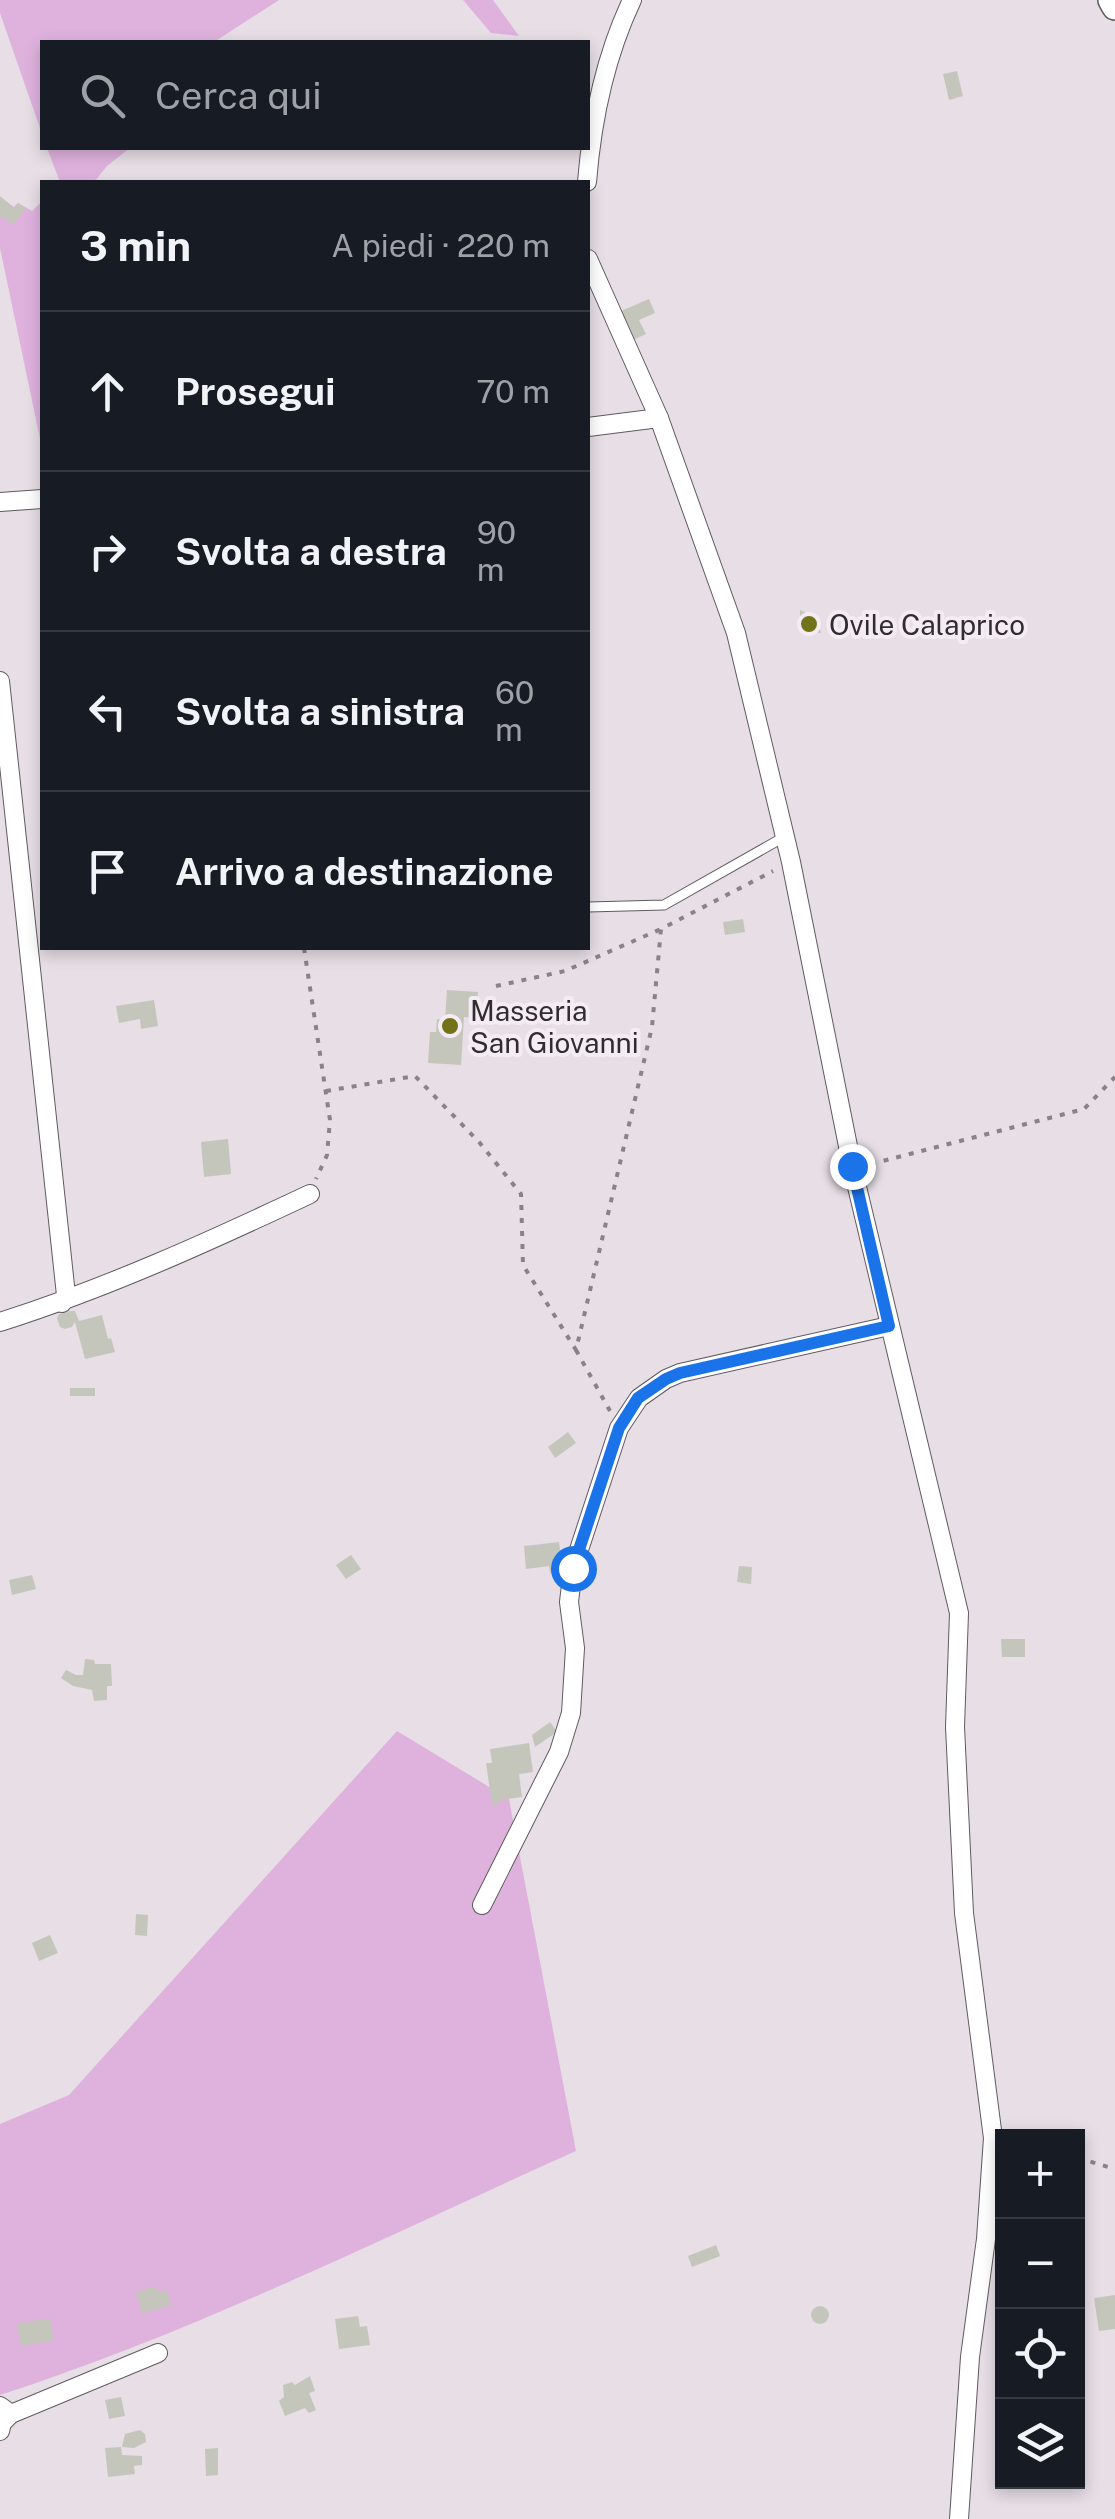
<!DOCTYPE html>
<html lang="it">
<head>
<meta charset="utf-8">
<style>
	body { margin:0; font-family:"Public Sans",sans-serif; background:#20242c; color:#f1f3f6 }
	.controls { position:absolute; right:30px; bottom:30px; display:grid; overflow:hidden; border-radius:0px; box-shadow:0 5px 15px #0003 }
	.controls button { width:90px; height:90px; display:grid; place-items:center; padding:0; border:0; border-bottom:2px solid #363941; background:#171b24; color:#f1f3f6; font:50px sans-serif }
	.stop { position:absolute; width:30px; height:30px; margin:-22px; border:8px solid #1a73e8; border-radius:50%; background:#fff }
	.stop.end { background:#1a73e8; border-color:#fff; box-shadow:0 2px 10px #0008 }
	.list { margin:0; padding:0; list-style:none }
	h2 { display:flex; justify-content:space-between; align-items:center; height:130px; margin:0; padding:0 40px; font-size:42px }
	h2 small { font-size:32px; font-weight:400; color:#9ea1a6 }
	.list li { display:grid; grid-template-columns:65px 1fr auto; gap:30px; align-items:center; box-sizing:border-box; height:160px; padding:0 40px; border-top:2px solid #363941 }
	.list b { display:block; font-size:38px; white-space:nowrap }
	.list em { font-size:32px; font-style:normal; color:#9ea1a6 }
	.icon { flex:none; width:55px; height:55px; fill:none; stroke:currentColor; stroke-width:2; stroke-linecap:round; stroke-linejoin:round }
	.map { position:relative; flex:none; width:1115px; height:2519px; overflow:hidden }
	.search { position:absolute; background:#171b24; box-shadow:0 5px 15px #0003; left:40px; top:40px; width:550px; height:110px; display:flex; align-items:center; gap:25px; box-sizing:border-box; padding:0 35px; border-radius:0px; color:#9ea1a6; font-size:38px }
	.panel { position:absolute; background:#171b24; box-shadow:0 5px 15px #0003; left:40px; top:180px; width:550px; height:770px; border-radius:0px }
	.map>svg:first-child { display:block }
	.green { fill:#dfb2de }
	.building { fill:#c5c6bb }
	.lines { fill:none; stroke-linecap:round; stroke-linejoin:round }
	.lane-casing { stroke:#615a61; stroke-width:11 }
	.street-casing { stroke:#615a61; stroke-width:20 }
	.secondary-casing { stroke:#615a61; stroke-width:28 }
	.path { stroke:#898389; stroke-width:4; stroke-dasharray:5 8; stroke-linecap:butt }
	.lane { stroke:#fff; stroke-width:9 }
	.street { stroke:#fff; stroke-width:18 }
	.secondary { stroke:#fff; stroke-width:25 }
	.route { stroke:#1a73e8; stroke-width:12 }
	.poi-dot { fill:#727319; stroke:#f4ebf4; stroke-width:4 }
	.labels { text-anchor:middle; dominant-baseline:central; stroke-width:8; stroke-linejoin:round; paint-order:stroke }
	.poi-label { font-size:28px; fill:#302d30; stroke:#f4ebf4; text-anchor:start }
</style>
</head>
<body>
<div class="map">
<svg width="1115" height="2519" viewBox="0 0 1115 2519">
	<rect width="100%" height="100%" fill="#e7dee6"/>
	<g class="green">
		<polygon points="0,0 279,0 214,42 42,42 42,134 0,13"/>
		<polygon points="463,0 493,0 519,36 491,33"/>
		<polygon points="47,148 130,148 107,166 94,182 60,182"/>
		<polygon points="0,197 14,207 18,203 32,211 42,201 42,448 0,248"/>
		<path d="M397,1731l112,68 67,352c-190,85 -378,180 -576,244v-271l69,-29z"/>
	</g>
	<g class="building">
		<polygon points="957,71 963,96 949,100 943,74"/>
		<polygon points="0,196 14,208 18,203 26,208 13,225 0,215"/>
		<polygon points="649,299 655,313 639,320 646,334 633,340 621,311"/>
		<polygon points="800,610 817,618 821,633 800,631"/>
		<polygon points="743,919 745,932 725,935 723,922"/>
		<polygon points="447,990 478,992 477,1005 484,1005 483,1019 464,1017 461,1065 428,1063 430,1032 436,1032 437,1019 445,1020"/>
		<polygon points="154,1000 158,1026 141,1029 140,1019 119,1023 116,1006"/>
		<polygon points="228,1139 231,1174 204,1177 201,1142"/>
		<polygon points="70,1311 75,1311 79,1321 102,1315 108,1339 111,1338 115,1352 85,1359 75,1322 72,1327 65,1329 60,1327 57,1318 59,1314"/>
		<rect x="70" y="1388" width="25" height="8"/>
		<polygon points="568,1432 576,1443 555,1458 548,1447"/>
		<polygon points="559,1542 563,1572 550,1573 549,1566 526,1569 524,1546"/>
		<polygon points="351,1555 361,1569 346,1579 336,1565"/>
		<polygon points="739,1566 752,1567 751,1584 737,1582"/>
		<polygon points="32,1575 36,1589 12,1595 9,1580"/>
		<polygon points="1001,1639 1025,1639 1025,1657 1002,1657"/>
		<polygon points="85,1659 94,1660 95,1664 111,1664 112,1686 107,1686 107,1700 94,1701 92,1690 73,1686 61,1678 66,1670 76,1675 83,1675"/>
		<polygon points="550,1722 557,1732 535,1747 532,1735"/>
		<polygon points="529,1743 533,1772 519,1774 522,1797 500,1800 501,1803 492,1805 486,1763 492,1763 490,1749"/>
		<polygon points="136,1914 148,1915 147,1936 135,1935"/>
		<polygon points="50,1935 58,1953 39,1961 32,1943"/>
		<polygon points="716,2245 720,2256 692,2267 688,2256"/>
		<polygon points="156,2286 158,2292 167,2290 171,2305 142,2313 136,2292"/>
		<polygon points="1115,2295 1115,2329 1099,2331 1094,2298"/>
		<circle cx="820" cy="2315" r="9"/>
		<polygon points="358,2316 360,2327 367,2326 370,2345 339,2349 335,2319"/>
		<polygon points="50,2318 54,2340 21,2346 17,2324"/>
		<polygon points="310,2376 315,2391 309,2393 316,2410 309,2413 305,2408 285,2416 279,2401 284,2397 283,2385 292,2382 295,2385"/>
		<polygon points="121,2397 125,2416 109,2419 105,2400"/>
		<polygon points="140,2430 145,2434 146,2442 134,2448 122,2447 125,2434"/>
		<polygon points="121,2447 122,2455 142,2456 142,2465 134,2466 135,2474 108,2477 105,2448"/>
		<polygon points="218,2448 218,2475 206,2476 205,2449"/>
	</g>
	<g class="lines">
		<g class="lane-casing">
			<polyline id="lane" points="588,907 664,905 784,837"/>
		</g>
		<g class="street-casing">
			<g id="street">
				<path d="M587,182c5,-62 18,-125 45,-182"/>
				<polyline points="588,259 659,418 736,633 791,862 852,1166 959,1613 955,1727 964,1913 993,2138 986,2239 970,2357 959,2519"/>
				<polyline points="588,427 659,418"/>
				<polyline points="0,502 42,499"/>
				<polyline points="0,681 66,1295 62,1303"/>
				<path d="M0,1322c107,-34 208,-80 310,-128"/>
				<polyline points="482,1905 559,1752 571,1713 575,1648 569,1602 573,1568 619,1428 639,1398 666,1379 680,1373 889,1326"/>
				<polyline points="0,2406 11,2414 2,2423 0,2431"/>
				<polyline points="11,2414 158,2353"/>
			</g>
		</g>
		<g class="secondary-casing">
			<polyline id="secondary" points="1111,0 1115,7"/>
		</g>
		<g class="path">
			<polyline points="304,948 330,1120 327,1155 316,1179"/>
			<polyline points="496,986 565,971 661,929"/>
			<polyline points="326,1091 415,1076 479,1142 521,1194 523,1265 576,1350 652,1027 661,929 773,871"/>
			<polyline points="871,1164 1084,1109 1115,1077"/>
			<polyline points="576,1350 610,1411"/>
			<polyline points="1078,2158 1115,2169"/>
		</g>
		<use href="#lane" class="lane"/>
		<use href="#street" class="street"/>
		<use href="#secondary" class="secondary"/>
	</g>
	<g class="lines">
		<polyline class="route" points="573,1568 619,1428 638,1398 666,1379 680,1373 889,1326 852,1166"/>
	</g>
	<g class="poi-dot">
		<circle cx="809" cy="624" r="10"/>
		<circle cx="450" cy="1026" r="10"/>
	</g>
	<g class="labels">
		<g class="poi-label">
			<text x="829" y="624">Ovile Calaprico</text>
			<text x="470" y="1010">Masseria<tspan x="470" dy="32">San Giovanni</tspan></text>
		</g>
	</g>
</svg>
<div class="controls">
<button>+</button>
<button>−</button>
<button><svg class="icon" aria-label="locate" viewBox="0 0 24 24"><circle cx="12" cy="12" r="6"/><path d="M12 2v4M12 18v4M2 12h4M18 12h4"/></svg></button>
<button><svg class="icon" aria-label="layers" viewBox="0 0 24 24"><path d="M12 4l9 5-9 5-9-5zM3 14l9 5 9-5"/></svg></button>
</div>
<div class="stop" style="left:573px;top:1568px"></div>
<div class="stop end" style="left:852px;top:1166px"></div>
<div class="search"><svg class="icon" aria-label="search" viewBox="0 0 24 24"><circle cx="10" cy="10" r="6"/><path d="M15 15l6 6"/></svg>Cerca qui</div>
<section class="panel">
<h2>3 min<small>A piedi · 220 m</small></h2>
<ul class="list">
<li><svg class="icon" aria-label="ahead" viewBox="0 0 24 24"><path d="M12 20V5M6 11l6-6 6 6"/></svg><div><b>Prosegui</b></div><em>70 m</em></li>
<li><svg class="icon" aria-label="right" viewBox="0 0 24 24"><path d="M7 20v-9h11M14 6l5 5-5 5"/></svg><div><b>Svolta a destra</b></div><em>90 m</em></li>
<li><svg class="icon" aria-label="left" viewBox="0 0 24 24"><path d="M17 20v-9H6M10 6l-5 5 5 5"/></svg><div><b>Svolta a sinistra</b></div><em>60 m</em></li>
<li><svg class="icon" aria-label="arrive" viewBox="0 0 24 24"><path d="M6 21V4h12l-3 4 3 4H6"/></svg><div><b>Arrivo a destinazione</b></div></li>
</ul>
</section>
</div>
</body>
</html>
